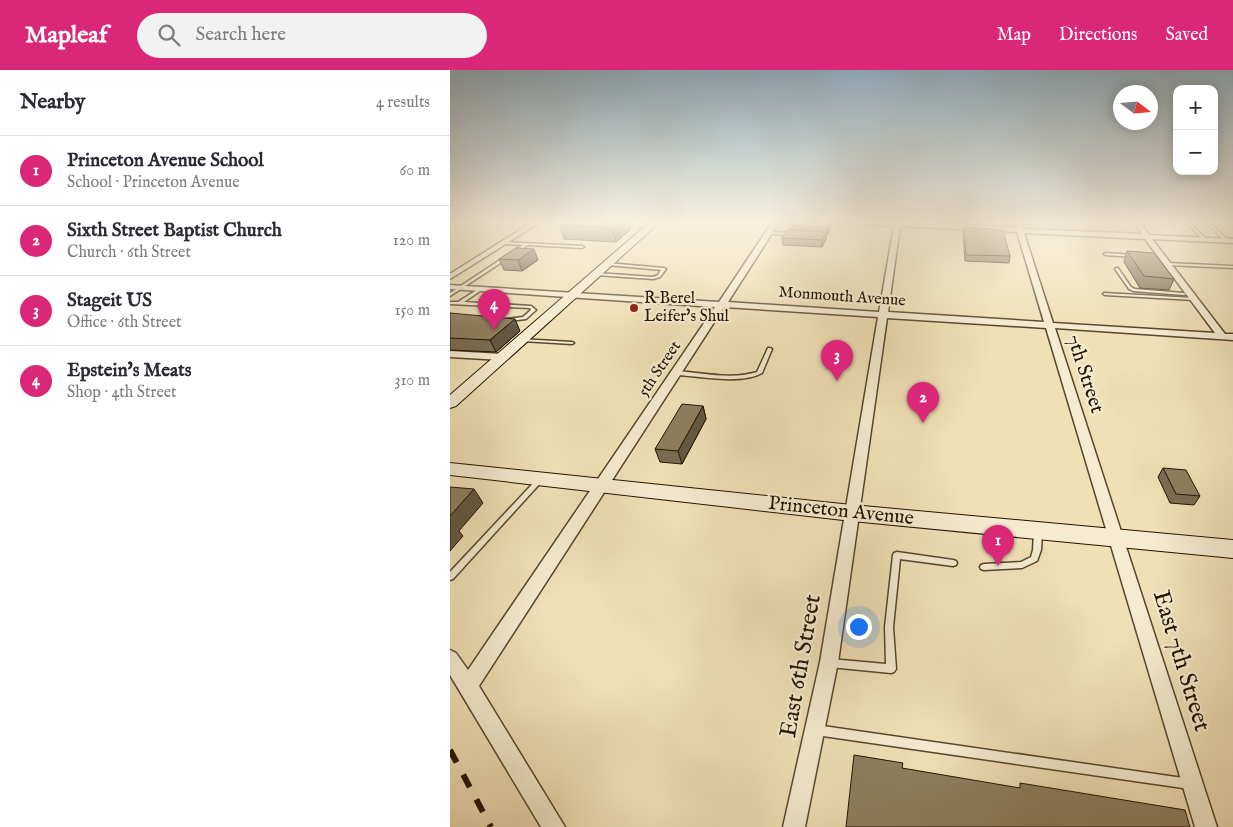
<!DOCTYPE html>
<html lang="en">
<head>
<meta charset="utf-8">
<style>
	body { margin:0; font-family:"IM FELL English",serif; background:#f2f2f3; color:#2b2b33 }
	.controls { position:absolute; right:15px; top:15px; display:grid; overflow:hidden; border-radius:10px; box-shadow:0 2px 12px #0003 }
	.controls button { width:45px; height:45px; display:grid; place-items:center; padding:0; border:0; border-bottom:1px solid #e1e1e2; background:#fff; color:#2b2b33; font:25px sans-serif }
	.compass { position:absolute; left:663px; top:15px; width:45px; height:45px; border-radius:50%; background:#fff; box-shadow:0 2px 12px #0003; rotate:106deg }
	.you { position:absolute; left:408px; top:556px; width:18px; height:18px; margin:-12px; border:4px solid #fff; border-radius:50%; background:#1a73e8; box-shadow:0 0 0 8px #1a73e833 }
	.badge { display:grid; place-items:center; width:32px; height:32px; border-radius:50%; background:#db2777; color:#fff; font-size:16px; font-weight:700 }
	.pin { position:absolute; translate:-50% -41px; filter:drop-shadow(0 1px 2px #0008) }
	.pin::after { content:''; position:absolute; top:26px; width:18px; height:15px; background:inherit; clip-path:polygon(0 0,100% 0,50% 100%) }
	.list { margin:0; padding:0; list-style:none }
	h2 { display:flex; justify-content:space-between; align-items:center; height:65px; margin:0; padding:0 20px; font-size:21px }
	h2 small { font-size:16px; font-weight:400; color:#7c7c81 }
	.list li { display:grid; grid-template-columns:32px 1fr auto; gap:15px; align-items:center; box-sizing:border-box; height:70px; padding:0 20px; border-top:1px solid #e1e1e2 }
	.list b { display:block; font-size:19px; white-space:nowrap }
	.list p { margin:0; font-size:16px; white-space:nowrap; color:#7c7c81 }
	.list em { font-size:16px; font-style:normal; color:#7c7c81 }
	.icon { flex:none; width:28px; height:28px; fill:none; stroke:currentColor; stroke-width:2; stroke-linecap:round; stroke-linejoin:round }
	.map { position:relative; flex:none; width:783px; height:757px; overflow:hidden }
	header { display:flex; align-items:center; gap:30px; box-sizing:border-box; height:70px; padding:0 25px; background:#db2777; color:#fff }
	header strong { font-size:24px }
	nav { display:flex; gap:28px; margin-inline-start:auto; font-size:18px }
	.search { width:350px; height:45px; background:#f2f2f3; display:flex; align-items:center; gap:12px; box-sizing:border-box; padding:0 18px; border-radius:28px; color:#7c7c81; font-size:19px }
	main { display:flex }
	aside { flex:1; background:#fff }
	.map>svg:first-child { display:block }
	.green { fill:#cdbd97; stroke:#78684c }
	.lines { fill:none; stroke-linecap:round; stroke-linejoin:round }
	.lane-casing { stroke:#56462e; stroke-width:3 }
	.street-casing { stroke:#56462e; stroke-width:3 }
	.secondary-casing { stroke:#231301; stroke-width:2 }
	.lane { fill:#f5ebd0; fill-rule:evenodd }
	.street { fill:#f5ebd0; fill-rule:evenodd }
	.secondary { fill:#f5ebd0; fill-rule:evenodd }
	.rail { stroke:#231301; stroke-width:6; stroke-dasharray:14 14; stroke-linecap:butt }
	.wall { fill:#7a6c52; stroke:#231301 }
	.shaded-wall { fill:#635842; stroke:#231301 }
	.building { fill:#8e7e5f; stroke:#231301 }
	.poi-dot { fill:#8f2418; stroke:#f5ebd0; stroke-width:2 }
	.labels { text-anchor:middle; dominant-baseline:central; stroke-width:4.5; stroke-linejoin:round; paint-order:stroke }
	.far-street-label { font-size:16px; fill:#231301; stroke:#f5ebd0 }
	.far-poi-label { font-size:16px; fill:#231301; stroke:#f5ebd0; text-anchor:start }
	.street-label { font-size:20px; fill:#231301; stroke:#f5ebd0 }
	.near-street-label { font-size:24px; fill:#231301; stroke:#f5ebd0 }
</style>
</head>
<body>
<header>
<strong>Mapleaf</strong>
<div class="search"><svg class="icon" aria-label="search" viewBox="0 0 24 24"><circle cx="10" cy="10" r="6"/><path d="M15 15l6 6"/></svg>Search here</div>
<nav><a>Map</a><a>Directions</a><a>Saved</a></nav>
</header>
<main>
<aside>
<h2>Nearby<small>4 results</small></h2>
<ul class="list">
<li><span class="badge">1</span><div><b>Princeton Avenue School</b><p>School · Princeton Avenue</p></div><em>60 m</em></li>
<li><span class="badge">2</span><div><b>Sixth Street Baptist Church</b><p>Church · 6th Street</p></div><em>120 m</em></li>
<li><span class="badge">3</span><div><b>Stageit US</b><p>Office · 6th Street</p></div><em>150 m</em></li>
<li><span class="badge">4</span><div><b>Epstein's Meats</b><p>Shop · 4th Street</p></div><em>310 m</em></li>
</ul>
</aside>
<div class="map">
<svg width="783" height="757" viewBox="0 0 783 757">
	<rect width="100%" height="100%" fill="#f0e0b6"/>
	<filter id="stains"><feTurbulence type="fractalNoise" baseFrequency=".004" numOctaves="4"/><feColorMatrix values="0 0 0 0 .2 0 0 0 0 .09 0 0 0 0 .02 0 0 0 .5 -.17"/></filter>
	<radialGradient id="worn" r=".72"><stop offset=".6" stop-color="#630" stop-opacity="0"/><stop offset="1" stop-color="#630" stop-opacity=".3"/></radialGradient>
	<polygon class="green" points="576,151 676,151 685,163 578,158"/>
	<g class="lines">
		<g class="lane-casing">
			<g id="lane">
				<polygon points="735,151 738,151 756,169 756,171 754,171"/>
				<polygon points="754,151 757,151 778,170 778,172 776,172"/>
				<polygon points="319,162 343,163 345,164 343,165 318,164 317,163"/>
				<polygon points="55,172 132,176 134,177 132,178 78,175 0,226 0,223 73,175 54,174 54,172"/>
				<polygon points="655,183 684,185 686,186 684,187 656,185 654,184"/>
				<polygon points="157,193 214,198 216,199 210,207 203,209 146,205 146,203 147,203 203,207 208,205 211,200 158,195 156,194"/>
				<polygon points="717,193 783,196 783,198 718,195 716,194"/>
				<polygon points="666,198 668,198 681,217 685,219 734,223 736,224 734,225 683,221 679,219 665,199"/>
				<polygon points="30,218 33,219 14,232 81,236 86,240 76,249 59,251 57,250 57,249 73,247 81,240 80,238 0,234 0,232 8,232"/>
				<polygon points="654,223 744,228 746,229 744,230 655,225 653,224"/>
				<polygon points="70,269 122,272 124,273 122,274 72,271 70,270"/>
				<path d="M318,278h2l2,1 -10,24c-21,12 -62,3 -86,2l-3,-2 3,-2c27,2 55,9 81,1z"/>
				<polygon points="89,407 93,407 94,409 3,509 0,510 0,502"/>
				<polygon points="588,459 591,460 592,462 591,480 587,491 572,498 534,500 531,499 530,497 531,495 534,494 571,492 581,487 583,480 584,462 585,460"/>
				<polygon points="447,482 503,490 506,491 507,493 506,495 503,496 450,489 443,557 446,599 444,602 441,603 380,597 377,596 375,593 377,590 380,589 436,594 435,557 443,485 444,483"/>
				<polygon points="366,655 740,709 744,710 745,714 744,718 740,719 366,665 362,664 361,660 362,656"/>
			</g>
		</g>
		<g class="street-casing">
			<g id="street">
				<polygon points="84,151 92,151 0,209 0,204"/>
				<path d="M323,151h7l-52,81 151,10 15,-86 -67,-5h74l115,7 -2,-7h6l3,8 119,5 -10,-13h7l10,14 84,4v4l-81,-4 73,95h8v6l-178,-12 162,499h-22l-149,-499 -159,-10 -49,344 -33,165h-22l37,-165 58,-345 -154,-10 -245,379 86,141h-24l-91,-152v-25l6,3 12,17 247,-363 -265,-18v-4l269,17zM450,156l117,6 27,90 -156,-10zM574,163l121,6 70,94 -162,-10z"/>
				<polygon points="0,281 52,284 57,287 52,290 0,287"/>
			</g>
		</g>
		<g class="secondary-casing">
			<g id="secondary">
				<polygon points="201,151 211,151 6,336 0,338 0,325"/>
				<polygon points="0,393 402,435 783,470 783,488 402,451 0,405"/>
			</g>
		</g>
		<use href="#lane" class="lane"/>
		<use href="#street" class="street"/>
		<use href="#secondary" class="secondary"/>
		<polyline class="rail" points="0,680 41,757"/>
	</g>
	<g class="wall">
		<polygon points="342,151 382,151 382,153 378,164 376,164 376,169 372,177 333,175 332,168 340,160 340,155"/>
		<polygon points="110,155 181,159 166,172 114,169"/>
		<polygon points="514,157 560,186 559,193 515,191 513,164"/>
		<polygon points="677,181 724,209 719,220 690,218 674,192"/>
		<polygon points="49,189 88,190 72,201 54,200"/>
		<polygon points="0,243 70,261 46,282 0,280"/>
		<polygon points="253,336 256,349 232,394 210,392 205,379"/>
		<polygon points="713,398 750,426 744,435 720,433 708,407"/>
	</g>
	<g class="shaded-wall">
		<polygon points="171,151 179,151 181,159 166,172 162,158"/>
		<polygon points="380,151 382,151 382,153 378,164 377,157"/>
		<polygon points="376,162 376,169 372,177 372,170"/>
		<polygon points="84,179 88,190 72,201 68,190"/>
		<polygon points="65,249 70,261 46,282 40,270"/>
		<polygon points="253,336 256,349 232,394 228,381"/>
		<polygon points="24,419 33,433 9,461 13,466 0,481 0,446"/>
	</g>
	<g class="building">
		<polygon points="116,151 171,151 162,158 110,155"/>
		<polygon points="342,151 380,151 377,157 340,155"/>
		<polygon points="514,157 553,160 560,186 516,185"/>
		<polygon points="337,160 376,162 372,170 332,168"/>
		<polygon points="66,178 84,179 68,190 49,189"/>
		<polygon points="677,181 704,183 724,209 694,206"/>
		<polygon points="0,243 65,249 40,270 0,268"/>
		<polygon points="232,334 253,336 228,381 205,379"/>
		<polygon points="713,398 736,400 750,426 726,424"/>
		<polygon points="0,417 24,419 0,446"/>
		<polygon points="404,685 453,693 452,698 570,718 570,713 735,740 740,757 396,757"/>
	</g>
	<linearGradient id="sky" x2="0" y2="1"><stop stop-color="#8faabb"/><stop offset="0.59" stop-color="#f8f1de"/><stop offset="1" stop-color="#f8f1de" stop-opacity="0"/></linearGradient>
	<rect width="783" height="257" fill="url(#sky)"/>
	<circle class="poi-dot" cx="184" cy="238" r="5"/>
	<g class="labels">
		<g class="far-street-label">
			<text transform="translate(392 227) rotate(4)">Monmouth Avenue</text>
			<text transform="translate(210 299) rotate(-56)">5th Street</text>
		</g>
		<g class="far-poi-label">
			<text x="194" y="229">R Berel<tspan x="194" dy="18">Leifer's Shul</tspan></text>
		</g>
		<g class="street-label">
			<text transform="translate(635 304) rotate(72)">7th Street</text>
			<text transform="translate(391 441) rotate(6)">Princeton Avenue</text>
		</g>
		<g class="near-street-label">
			<text transform="translate(731 591) rotate(73)">East 7th Street</text>
			<text transform="translate(351 596) rotate(-80)">East 6th Street</text>
		</g>
	</g>
	<rect width="100%" height="100%" filter="url(#stains)"/>
	<rect width="100%" height="100%" fill="url(#worn)"/>
</svg>
<div class="controls">
<button>+</button>
<button>−</button>
</div>
<svg class="compass" viewBox="-18 -18 36 36"><path d="M0-13l5 13h-10z" fill="#e53935"/><path d="M0 13l5-13h-10z" fill="#7c7c81"/></svg>
<div class="you"></div>
<div class="pin badge" style="left:548px;top:496px">1</div>
<div class="pin badge" style="left:473px;top:353px">2</div>
<div class="pin badge" style="left:387px;top:311px">3</div>
<div class="pin badge" style="left:44px;top:260px">4</div>
</div>
</main>
</body>
</html>
